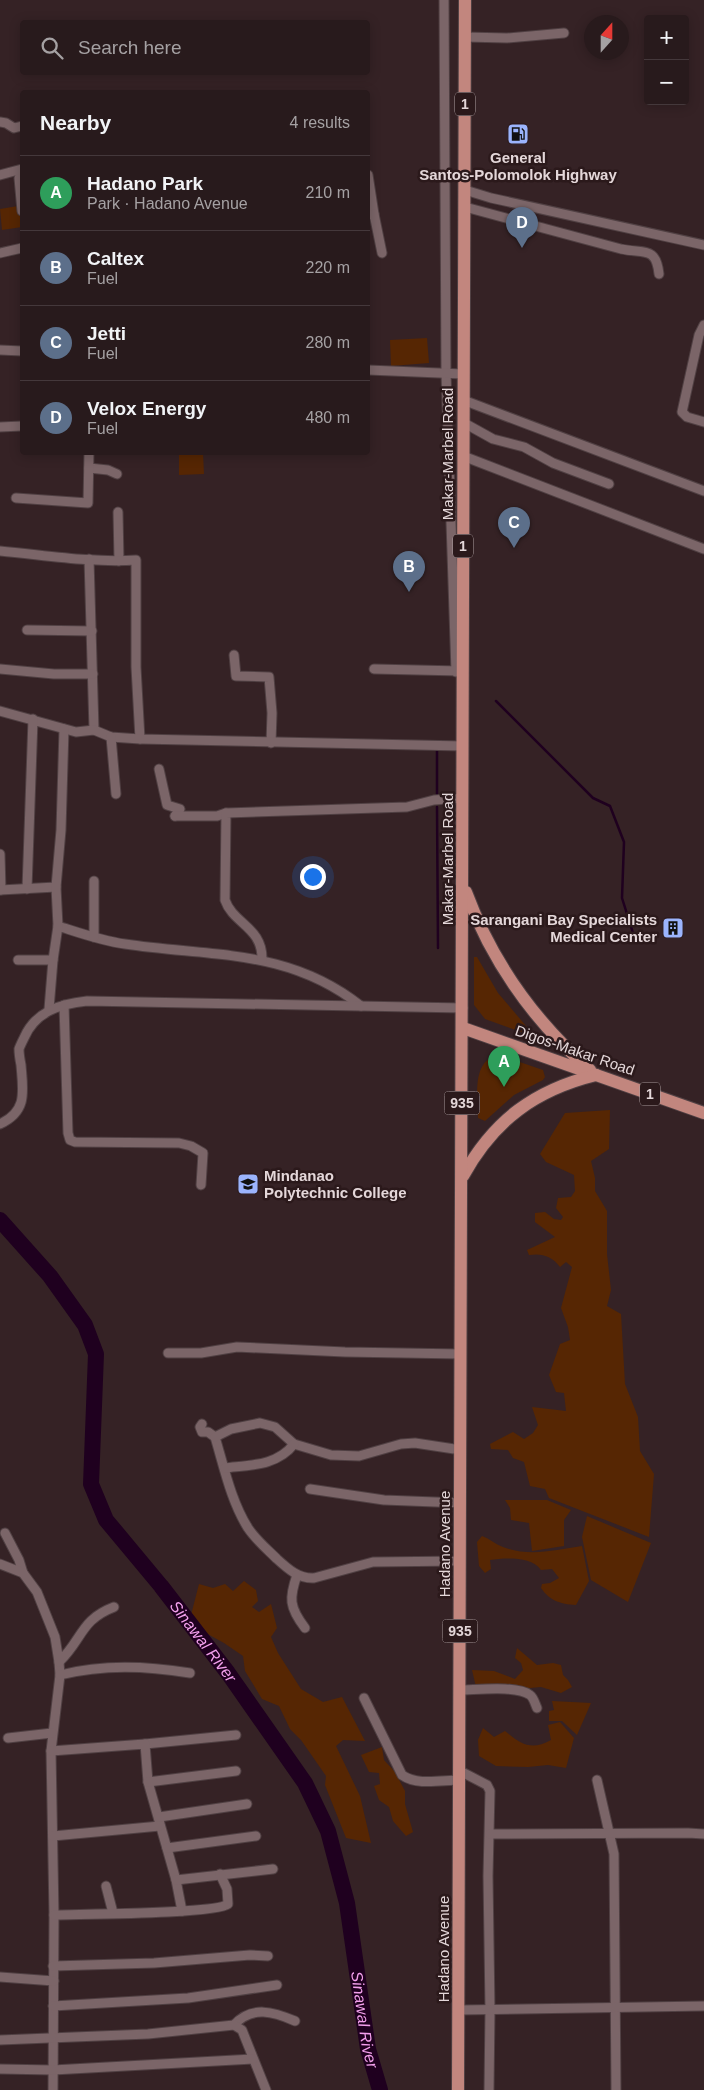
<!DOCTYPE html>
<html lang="en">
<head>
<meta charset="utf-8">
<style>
	body { margin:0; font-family:Arial,sans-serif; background:#302325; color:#f1f3f6 }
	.controls { position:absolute; right:15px; top:15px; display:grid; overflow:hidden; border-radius:5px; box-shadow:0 2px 12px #0003 }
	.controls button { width:45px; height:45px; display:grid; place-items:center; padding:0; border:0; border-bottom:1px solid #44383b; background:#281a1c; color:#f1f3f6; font:25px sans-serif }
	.compass { position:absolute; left:584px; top:15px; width:45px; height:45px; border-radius:50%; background:#281a1c; box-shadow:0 2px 12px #0003; rotate:21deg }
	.you { position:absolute; left:312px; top:876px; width:18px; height:18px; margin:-12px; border:4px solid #fff; border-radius:50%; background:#1a73e8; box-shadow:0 0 0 8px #1a73e833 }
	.badge { display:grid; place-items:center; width:32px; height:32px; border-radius:50%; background:#9bb4fd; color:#fff; font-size:16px; font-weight:700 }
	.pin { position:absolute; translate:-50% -41px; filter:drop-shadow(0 1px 2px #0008) }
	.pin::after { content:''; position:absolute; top:26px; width:18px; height:15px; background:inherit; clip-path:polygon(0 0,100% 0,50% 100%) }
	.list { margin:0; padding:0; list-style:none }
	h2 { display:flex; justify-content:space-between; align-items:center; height:65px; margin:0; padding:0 20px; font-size:21px }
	h2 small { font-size:16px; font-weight:400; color:#a5a1a3 }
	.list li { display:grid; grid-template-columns:32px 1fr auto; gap:15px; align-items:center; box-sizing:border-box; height:75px; padding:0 20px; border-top:1px solid #44383b }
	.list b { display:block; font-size:19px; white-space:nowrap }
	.list p { margin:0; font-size:16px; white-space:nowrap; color:#a5a1a3 }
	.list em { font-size:16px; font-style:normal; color:#a5a1a3 }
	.icon { flex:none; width:28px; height:28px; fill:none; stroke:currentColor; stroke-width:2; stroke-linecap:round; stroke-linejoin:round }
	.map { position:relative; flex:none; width:704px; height:2090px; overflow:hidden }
	.search { position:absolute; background:#281a1c; box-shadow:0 2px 12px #0003; left:20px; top:20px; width:350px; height:55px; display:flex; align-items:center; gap:12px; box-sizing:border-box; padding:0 18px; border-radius:5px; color:#a5a1a3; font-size:19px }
	.panel { position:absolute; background:#281a1c; box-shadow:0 2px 12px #0003; left:20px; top:90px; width:350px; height:365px; border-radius:5px }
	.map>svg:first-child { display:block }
	.green { fill:#562603 }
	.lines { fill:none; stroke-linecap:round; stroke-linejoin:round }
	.stream { stroke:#1f001f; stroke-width:2.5 }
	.river { stroke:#1f001f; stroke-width:16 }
	.minor-casing { stroke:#504043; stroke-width:11 }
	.primary-casing { stroke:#504043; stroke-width:14 }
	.minor { stroke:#7b6568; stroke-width:9 }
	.primary { stroke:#c2867e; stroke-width:12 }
	.labels { text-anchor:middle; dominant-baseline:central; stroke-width:5; stroke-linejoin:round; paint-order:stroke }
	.shield { fill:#2b191b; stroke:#ac9ea0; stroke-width:1 }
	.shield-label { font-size:14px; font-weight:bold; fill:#e4d7d9 }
	.poi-label { font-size:15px; font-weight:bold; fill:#e4d7d9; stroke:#2b191b }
	.street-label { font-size:15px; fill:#e4d7d9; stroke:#2b191b }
	.water-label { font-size:16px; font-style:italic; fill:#f39fec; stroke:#2b191b }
</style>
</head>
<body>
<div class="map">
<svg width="704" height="2090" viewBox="0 0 704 2090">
	<rect width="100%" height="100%" fill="#352225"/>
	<g class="green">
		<polygon points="18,206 22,227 2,230 0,209"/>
		<polygon points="427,338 429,363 391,366 390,340"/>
		<polygon points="179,453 203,453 204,474 179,475"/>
		<polygon points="474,957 477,957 498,993 532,1033 529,1035 485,1019 474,1005"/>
		<path d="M499,1055l44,15 2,7 -2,3 -29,15 -29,26 -7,-3c0,-22 -7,-58 21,-63z"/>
		<path d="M610,1110l-1,39 -18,12 4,17v13l12,20v43l4,36 -4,16 14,8 4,70 13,33 2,34 14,23 -5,63 -100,-39 -4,-9 -15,-3 -6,-24 -11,-4 -5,-8 -17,-1 -1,-5 23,-12 11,7 9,-6 5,-8 -6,-18 34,4 -2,-18 -8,-1 -7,-17 11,-31 10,-4 -2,-13 -7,-19 11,-41 -6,-5 -6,5c-8,-11 -18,-14 -31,-12l-2,-5 28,-13 -20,-15v-9l10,-1 9,7 7,1 2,-3 -7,-9 2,-10 13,-1 4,-6 -1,-16 -28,-13 -6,-8 25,-41z"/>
		<polygon points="505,1500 547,1500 571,1510 564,1520 564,1546 532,1551 529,1523 511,1520 510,1508"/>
		<polygon points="587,1516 651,1543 628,1602 591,1580 582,1537"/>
		<path d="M482,1536c8,3 13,8 21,11 26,10 52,3 79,-1l7,35 -13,24c-16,-1 -26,-4 -35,-17l1,-4 8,-1 9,-5 -7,-9 -11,1c-10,-14 -36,-12 -51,-10l1,9 -6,4 -6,-7 -2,-24z"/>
		<polygon points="244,1581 256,1590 258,1601 252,1607 259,1612 271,1604 277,1628 271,1637 278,1653 301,1689 323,1702 342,1697 365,1741 343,1740 336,1746 360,1796 371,1843 346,1838 325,1785 326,1776 301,1740 290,1729 279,1706 262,1699 245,1671 243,1656 224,1643 204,1632 191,1615 199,1584 213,1588 225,1584 233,1591"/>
		<polygon points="517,1648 537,1665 553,1663 561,1665 563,1675 568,1680 572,1687 561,1693 541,1687 519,1689 476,1687 472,1670 494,1671 515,1679 523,1670 521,1663 515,1658"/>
		<polygon points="552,1701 591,1703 577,1735 562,1721 549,1721 549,1711 554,1710"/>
		<path d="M560,1722l14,16 -8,30 -18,-3 -20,2 -32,-1 -17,-10 -1,-16 5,-12 11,9 11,-6c16,13 26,20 46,9l-3,-15z"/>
		<polygon points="382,1747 384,1760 395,1772 405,1791 405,1804 413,1832 406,1836 393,1821 389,1807 379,1800 374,1786 380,1784 379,1773 369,1772 361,1755"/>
	</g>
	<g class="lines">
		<g class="stream">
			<polyline points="496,701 593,798 610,806 624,842 622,898 633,933"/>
			<polyline points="437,794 437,751"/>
			<polyline points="437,807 438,948"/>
		</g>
		<path class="river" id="s1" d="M0,1220l50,56 35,49 11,29 -5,130 15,36 55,66 67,87 77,110 23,48 19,72 21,146 12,41"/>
		<g class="minor-casing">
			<g id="minor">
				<polyline points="444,0 446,373 456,672"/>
				<polyline points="465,37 507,38 564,33"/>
				<polyline points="0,122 6,123 14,128 22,126"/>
				<polyline points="22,174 19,178 22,211"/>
				<polyline points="0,175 22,169"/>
				<polyline points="368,175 374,214 368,215"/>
				<polyline points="465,190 491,198 704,245"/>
				<path d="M465,207l156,42c23,5 35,-3 38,25"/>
				<polyline points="374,214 382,253"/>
				<polyline points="0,253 22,248"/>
				<polyline points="704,325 699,335 682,412 687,417 704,422"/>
				<polyline points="0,350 22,351"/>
				<polyline points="368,370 463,374"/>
				<polyline points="463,400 704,491"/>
				<polyline points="463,418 466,424 493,439 524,447 553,463 609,484"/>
				<polyline points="0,427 22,426"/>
				<polyline points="463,456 704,549"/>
				<polyline points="89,468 108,470 117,474"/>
				<polyline points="16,498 88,503 89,452"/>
				<polyline points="118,512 119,561"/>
				<path d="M0,551c45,4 91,12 136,9v107l4,72"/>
				<polyline points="89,559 94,730"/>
				<polyline points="27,630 92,631"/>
				<polyline points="234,655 236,676 269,677 272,713 271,743"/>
				<polyline points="0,669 54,674 93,674"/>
				<polyline points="374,669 460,671"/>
				<polyline points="0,711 76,732 94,730 111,737 140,739 463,746"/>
				<polyline points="111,737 116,794"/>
				<polyline points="159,769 167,805 180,809 175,816"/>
				<polyline points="175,816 217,816 226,813"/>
				<polyline points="0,854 1,890"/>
				<polyline points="27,889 33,719"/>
				<polyline points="0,890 56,887"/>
				<path d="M58,926c22,7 44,15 67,18 86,13 163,4 236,62"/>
				<polyline points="94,937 94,881"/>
				<polyline points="18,960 53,960"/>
				<path d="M262,960c1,-33 -29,-36 -37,-60l1,-87 181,-6 27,-7 29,-2"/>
				<polyline points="64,1005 68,1133 70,1140 75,1142 179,1143 191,1146 203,1153 201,1185"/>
				<polyline points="49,1009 53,960 58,926 56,887 61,830 64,729"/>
				<path d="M0,1124c28,-13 23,-33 21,-59 -1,-5 -2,-11 -2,-16 1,-3 3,-7 5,-11 11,-26 35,-34 63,-37l376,7"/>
				<polyline points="168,1353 201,1353 237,1347 345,1352 461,1354"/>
				<path d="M202,1424l-2,3 2,5h6l7,5c9,30 16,64 33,91 8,12 19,21 29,31 11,10 22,20 37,19l59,-16 87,-1"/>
				<polyline points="215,1437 231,1429 260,1423 275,1427 294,1444 331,1455 359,1456 401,1444 415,1443 461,1450"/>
				<path d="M225,1468c25,-3 52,-2 69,-24"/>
				<polyline points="310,1489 384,1500 461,1503"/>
				<polyline points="5,1533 19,1560 23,1573"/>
				<polyline points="0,1564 23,1573 37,1592 55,1637 59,1662 60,1675 51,1751 54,1915 53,2090"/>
				<path d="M297,1575c-8,23 -8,32 8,53"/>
				<path d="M59,1662c24,-23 21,-42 55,-55"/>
				<path d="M60,1675c44,-11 86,-9 130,-2"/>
				<path d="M460,1690c16,0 57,-5 70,5 4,3 5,9 7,13"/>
				<path d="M364,1698l38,77c15,11 40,5 58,5"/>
				<polyline points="8,1738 52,1733"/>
				<polyline points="145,1744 236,1735"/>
				<polyline points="51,1751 145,1744 148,1782 176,1880 182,1911"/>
				<polyline points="460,1771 487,1785 490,1791 488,1876 490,2010 489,2090"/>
				<polyline points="597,1780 614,1854 616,2090"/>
				<polyline points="148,1782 236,1771"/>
				<polyline points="159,1817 247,1804"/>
				<polyline points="490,1834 688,1833 704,1834"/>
				<polyline points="53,1836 160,1826"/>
				<polyline points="167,1848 256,1836"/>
				<polyline points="176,1880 273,1869"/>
				<polyline points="106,1886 113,1913"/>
				<path d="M54,1915c25,-1 162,-1 174,-11l-1,-15 -7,-15"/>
				<polyline points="53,1966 154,1963 250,1955 268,1956"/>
				<polyline points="0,1977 54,1981"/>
				<polyline points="53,2006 188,1998 277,1985"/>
				<polyline points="459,2010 704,2006"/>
				<path d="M234,2025c18,-20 40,-13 61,-4"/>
				<polyline points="0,2040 148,2034 234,2025 242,2030 266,2090"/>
				<polyline points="0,2069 53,2070 253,2059"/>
			</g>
		</g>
		<g class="primary-casing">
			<g id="primary">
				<path d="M466,892c26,70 68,129 124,178"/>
				<polyline points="463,1028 704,1113"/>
				<path d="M463,1176c31,-56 72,-86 133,-101"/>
				<polyline points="458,2090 465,0"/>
			</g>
		</g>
		<use href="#minor" class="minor"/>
		<use href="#primary" class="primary"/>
	</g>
	<defs>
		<g id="fuel-square" transform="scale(1.125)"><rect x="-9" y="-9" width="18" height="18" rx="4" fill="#9bb4fd" stroke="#2b191b"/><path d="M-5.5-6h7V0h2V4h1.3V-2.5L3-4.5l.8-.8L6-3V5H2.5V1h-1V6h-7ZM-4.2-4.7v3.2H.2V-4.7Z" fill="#111"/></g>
		<g id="building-square" transform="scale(1.125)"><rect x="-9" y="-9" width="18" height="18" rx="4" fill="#9bb4fd" stroke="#2b191b"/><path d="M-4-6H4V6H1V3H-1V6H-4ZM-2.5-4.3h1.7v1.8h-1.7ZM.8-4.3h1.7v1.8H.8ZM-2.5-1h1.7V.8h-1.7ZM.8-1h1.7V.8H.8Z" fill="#111"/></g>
		<g id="university-square" transform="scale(1.125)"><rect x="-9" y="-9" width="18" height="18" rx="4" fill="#9bb4fd" stroke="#2b191b"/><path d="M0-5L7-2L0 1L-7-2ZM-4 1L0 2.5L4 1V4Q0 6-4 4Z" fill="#111"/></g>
	</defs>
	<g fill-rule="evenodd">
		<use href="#fuel-square" x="518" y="134"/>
		<use href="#building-square" x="673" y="928"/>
		<use href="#university-square" x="248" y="1184"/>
	</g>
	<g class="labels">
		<g class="shield">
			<rect x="455" y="92.5" width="20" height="23" rx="4"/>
			<rect x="453" y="534.5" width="20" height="23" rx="4"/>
			<rect x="640" y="1082.5" width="20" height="23" rx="4"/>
			<rect x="444.5" y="1091.5" width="35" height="23" rx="4"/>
			<rect x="442.5" y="1619.5" width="35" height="23" rx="4"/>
		</g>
		<g class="shield-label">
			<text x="465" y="104">1</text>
			<text x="463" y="546">1</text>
			<text x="650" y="1094">1</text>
			<text x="462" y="1103">935</text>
			<text x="460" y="1631">935</text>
		</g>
		<g class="poi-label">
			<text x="518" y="157">General<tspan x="518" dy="17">Santos-Polomolok Highway</tspan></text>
			<text x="657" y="919" text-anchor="end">Sarangani Bay Specialists<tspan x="657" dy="17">Medical Center</tspan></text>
			<text x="264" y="1175" text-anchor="start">Mindanao<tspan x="264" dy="17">Polytechnic College</tspan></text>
		</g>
		<g class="street-label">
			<text transform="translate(447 454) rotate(-90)">Makar-Marbel Road</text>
			<text transform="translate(447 859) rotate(-90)">Makar-Marbel Road</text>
			<text transform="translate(575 1050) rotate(19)">Digos-Makar Road</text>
			<text transform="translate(444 1544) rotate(-90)">Hadano Avenue</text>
			<text transform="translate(443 1949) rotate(-90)">Hadano Avenue</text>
		</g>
		<g class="water-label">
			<text stroke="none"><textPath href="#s1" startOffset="491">Sinawal River</textPath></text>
			<text stroke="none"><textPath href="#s1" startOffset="911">Sinawal River</textPath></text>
		</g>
	</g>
</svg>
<div class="controls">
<button>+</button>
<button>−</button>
</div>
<svg class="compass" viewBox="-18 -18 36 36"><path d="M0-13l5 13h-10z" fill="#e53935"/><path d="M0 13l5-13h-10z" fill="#a5a1a3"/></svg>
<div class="you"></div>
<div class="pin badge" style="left:504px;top:1087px;background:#2e9e5b">A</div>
<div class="pin badge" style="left:409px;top:592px;background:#5c6f8a">B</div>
<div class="pin badge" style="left:514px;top:548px;background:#5c6f8a">C</div>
<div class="pin badge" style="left:522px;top:248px;background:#5c6f8a">D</div>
<div class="search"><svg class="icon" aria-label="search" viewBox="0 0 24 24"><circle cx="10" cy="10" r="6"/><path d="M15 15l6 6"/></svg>Search here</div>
<section class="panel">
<h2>Nearby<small>4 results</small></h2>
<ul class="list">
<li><span class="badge" style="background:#2e9e5b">A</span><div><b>Hadano Park</b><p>Park · Hadano Avenue</p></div><em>210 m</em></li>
<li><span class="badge" style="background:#5c6f8a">B</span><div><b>Caltex</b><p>Fuel</p></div><em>220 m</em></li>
<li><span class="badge" style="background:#5c6f8a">C</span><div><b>Jetti</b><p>Fuel</p></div><em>280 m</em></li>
<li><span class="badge" style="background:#5c6f8a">D</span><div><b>Velox Energy</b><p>Fuel</p></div><em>480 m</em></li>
</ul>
</section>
</div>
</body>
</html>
